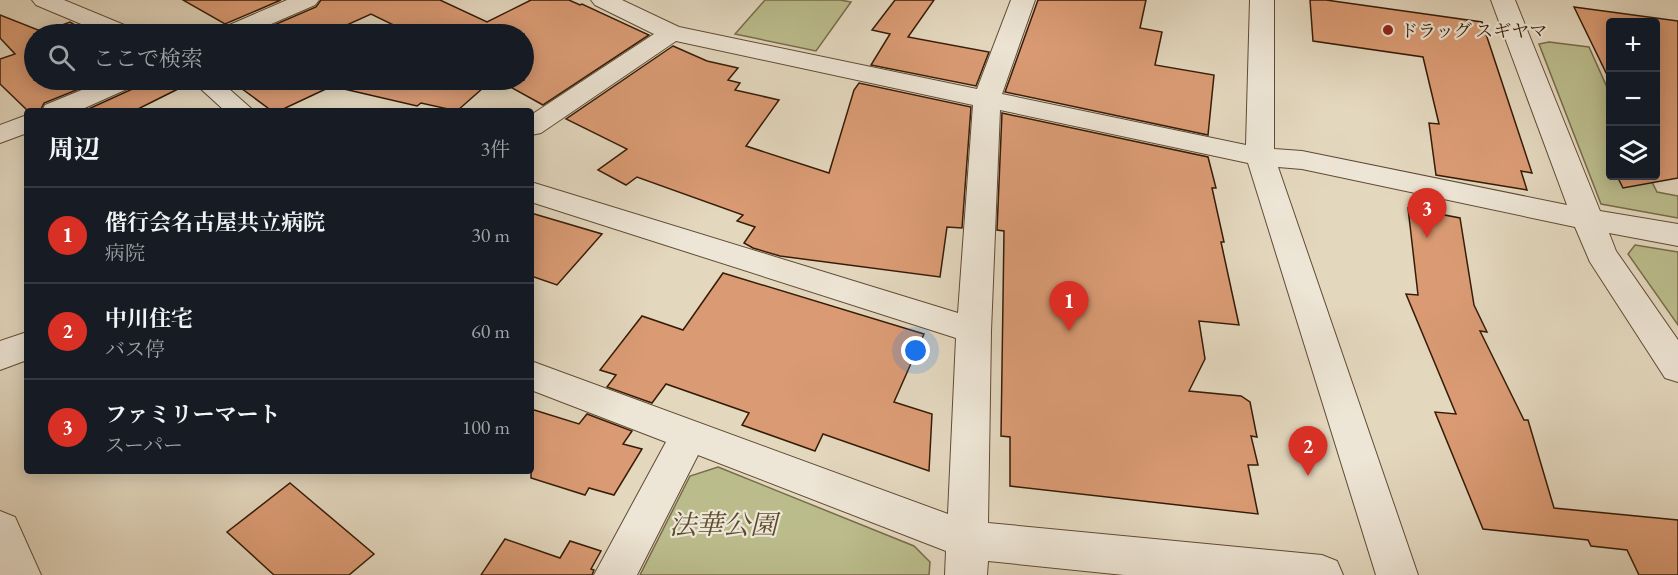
<!DOCTYPE html>
<html lang="ja">
<head>
<meta charset="utf-8">
<style>
	body { margin:0; font-family:"EB Garamond","Noto Serif JP",serif; background:#242831; color:#f1f3f6 }
	.controls { position:absolute; right:18px; top:18px; display:grid; overflow:hidden; border-radius:6px; box-shadow:0 3px 15px #0003 }
	.controls button { width:54px; height:54px; display:grid; place-items:center; padding:0; border:0; border-bottom:2px solid #363941; background:#171b24; color:#f1f3f6; font:30px sans-serif }
	.you { position:absolute; left:916px; top:351px; width:21px; height:21px; margin:-15px; border:4px solid #fff; border-radius:50%; background:#1a73e8; box-shadow:0 0 0 9px #1a73e833 }
	.badge { display:grid; place-items:center; width:39px; height:39px; border-radius:50%; background:#d93025; color:#fff; font-size:20px; font-weight:700 }
	.pin { position:absolute; translate:-50% -50px; filter:drop-shadow(0 2px 3px #0008) }
	.pin::after { content:''; position:absolute; top:32px; width:21px; height:18px; background:inherit; clip-path:polygon(0 0,100% 0,50% 100%) }
	.list { margin:0; padding:0; list-style:none }
	h2 { display:flex; justify-content:space-between; align-items:center; height:78px; margin:0; padding:0 24px; font-size:26px }
	h2 small { font-size:20px; font-weight:400; color:#9ea1a6 }
	.list li { display:grid; grid-template-columns:39px 1fr auto; gap:18px; align-items:center; box-sizing:border-box; height:96px; padding:0 24px; border-top:2px solid #363941 }
	.list b { display:block; font-size:22px; white-space:nowrap }
	.list p { margin:0; font-size:20px; white-space:nowrap; color:#9ea1a6 }
	.list em { font-size:20px; font-style:normal; color:#9ea1a6 }
	.icon { flex:none; width:33px; height:33px; fill:none; stroke:currentColor; stroke-width:2; stroke-linecap:round; stroke-linejoin:round }
	.map { position:relative; flex:none; width:1678px; height:575px; overflow:hidden }
	.search { position:absolute; background:#171b24; box-shadow:0 3px 15px #0003; left:24px; top:24px; width:510px; height:66px; display:flex; align-items:center; gap:15px; box-sizing:border-box; padding:0 21px; border-radius:33px; color:#9ea1a6; font-size:22px }
	.panel { position:absolute; background:#171b24; box-shadow:0 3px 15px #0003; left:24px; top:108px; width:510px; height:366px; border-radius:6px }
	.map>svg:first-child { display:block }
	.green { fill:#bbbc8c; stroke:#786c4a; stroke-width:1.5 }
	.building { fill:#da9b74; stroke:#361c07; stroke-width:1.5 }
	.lines { fill:none; stroke-linecap:round; stroke-linejoin:round }
	.minor-casing { stroke:#614b35; stroke-width:2 }
	.minor { fill:#ede5d5; fill-rule:evenodd }
	.poi-dot { fill:#8f2418; stroke:#ede5d5; stroke-width:2 }
	.labels { text-anchor:middle; dominant-baseline:central; stroke-width:4.5; stroke-linejoin:round; paint-order:stroke }
	.far-poi-label { font-size:18px; fill:#361c07; stroke:#ede5d5; text-anchor:start }
	.near-park-label { font-size:27px; font-style:italic; fill:#5e4c2f; stroke:#ede5d5 }
</style>
</head>
<body>
<div class="map">
<svg width="1678" height="575" viewBox="0 0 1678 575">
	<rect width="100%" height="100%" fill="#e3d7be"/>
	<filter id="stains"><feTurbulence type="fractalNoise" baseFrequency=".00333" numOctaves="4"/><feColorMatrix values="0 0 0 0 .2 0 0 0 0 .09 0 0 0 0 .02 0 0 0 .5 -.17"/></filter>
	<radialGradient id="worn" r=".72"><stop offset=".6" stop-color="#630" stop-opacity="0"/><stop offset="1" stop-color="#630" stop-opacity=".3"/></radialGradient>
	<g class="green">
		<polygon points="765,0 840,0 851,2 816,51 735,34"/>
		<polygon points="1549,42 1589,47 1610,94 1610,176 1649,176 1657,192 1678,196 1678,218 1601,204 1539,44"/>
		<polygon points="1635,245 1678,252 1678,325 1628,254"/>
		<polygon points="718,467 914,546 930,562 929,575 640,575 690,476"/>
	</g>
	<g class="building">
		<polygon points="183,0 281,0 225,24"/>
		<polygon points="321,0 440,0 487,22 531,0 569,0 580,5 582,4 649,35 543,105 498,80 524,80 524,34 412,34 371,14 327,34 253,34 316,7"/>
		<polygon points="895,0 934,0 908,37 989,52 976,86 871,65 890,34 872,30"/>
		<polygon points="1038,0 1146,0 1140,28 1162,32 1155,65 1214,75 1208,135 1005,92"/>
		<polygon points="1310,0 1326,0 1482,22 1532,173 1521,171 1527,190 1436,175 1429,123 1439,124 1423,57 1313,41"/>
		<polygon points="1574,7 1678,21 1678,178 1623,188 1617,176 1656,176 1656,22 1611,22 1611,83"/>
		<polygon points="0,15 43,32 70,22 90,34 34,34 34,80 101,80 44,103 40,111 28,111 0,84 0,59 15,54 0,38"/>
		<polygon points="673,46 707,61 738,68 728,80 740,83 735,90 779,100 746,146 829,173 854,90 859,83 971,107 962,228 947,227 940,277 780,256 753,248 744,243 755,227 737,221 743,215 637,177 626,185 598,170 627,149 566,119"/>
		<polygon points="142,80 162,80 182,87 134,111 84,111 137,87"/>
		<polygon points="230,80 345,80 279,111 272,111"/>
		<polygon points="364,80 492,80 457,111 421,103 417,106 344,89"/>
		<polygon points="1002,113 1208,157 1216,188 1212,188 1224,242 1221,242 1239,325 1199,321 1205,359 1189,391 1241,396 1250,402 1257,437 1251,436 1258,465 1248,465 1258,514 1010,486 1010,437 1001,436 1004,231 997,230"/>
		<polygon points="1408,208 1460,218 1474,305 1487,332 1480,331 1524,420 1528,420 1554,508 1678,520 1678,575 1639,575 1627,550 1591,546 1588,540 1483,529 1435,412 1456,414 1406,294 1418,295"/>
		<polygon points="531,213 602,234 557,285 531,276"/>
		<polygon points="723,273 924,334 894,402 932,414 929,471 823,434 815,451 742,425 749,413 666,384 652,403 607,387 616,375 600,370 642,316 683,330"/>
		<polygon points="531,409 579,424 587,414 632,431 623,444 642,449 614,495 589,488 585,495 531,478"/>
		<polygon points="290,483 374,554 349,575 274,575 227,532"/>
		<polygon points="505,539 560,558 570,541 601,551 591,569 594,570 592,575 481,575"/>
	</g>
	<g class="lines">
		<g class="minor-casing">
			<g id="minor">
				<polygon points="32,0 64,0 134,29 137,34 105,34 36,5"/>
				<polygon points="287,0 319,0 315,5 248,34 217,34 220,29"/>
				<polygon points="591,0 622,0 679,27 977,89 1011,0 1035,0 1002,94 1246,145 1250,0 1274,0 1274,149 1302,151 1567,205 1491,0 1515,0 1600,211 1678,224 1678,246 1609,233 1616,251 1678,340 1678,382 1665,378 1590,262 1575,227 1302,169 1278,167 1418,575 1376,575 1248,163 1000,110 991,331 988,523 1322,555 1337,561 1343,575 1124,575 988,561 987,575 945,575 946,551 698,455 637,575 594,575 666,442 531,390 531,361 948,514 956,338 531,202 531,182 958,313 973,105 676,41 541,133 531,135 531,115 654,34 595,5"/>
				<polygon points="106,80 140,80 136,85 78,111 42,111 45,105"/>
				<polygon points="191,80 219,80 254,111 225,111"/>
				<polygon points="27,115 27,133 0,143 0,125"/>
				<polygon points="27,332 27,360 0,370 0,341"/>
				<polygon points="0,511 15,517 41,575 0,575"/>
			</g>
		</g>
		<use href="#minor" class="minor"/>
	</g>
	<circle class="poi-dot" cx="1388" cy="30" r="6"/>
	<g class="labels">
		<g class="far-poi-label">
			<text x="1400" y="30">ドラッグ スギヤマ</text>
		</g>
		<g class="near-park-label">
			<text x="723" y="524">法華公園</text>
		</g>
	</g>
	<rect width="100%" height="100%" filter="url(#stains)"/>
	<rect width="100%" height="100%" fill="url(#worn)"/>
</svg>
<div class="controls">
<button>+</button>
<button>−</button>
<button><svg class="icon" aria-label="layers" viewBox="0 0 24 24"><path d="M12 4l9 5-9 5-9-5zM3 14l9 5 9-5"/></svg></button>
</div>
<div class="you"></div>
<div class="pin badge" style="left:1069px;top:331px">1</div>
<div class="pin badge" style="left:1308px;top:476px">2</div>
<div class="pin badge" style="left:1427px;top:238px">3</div>
<div class="search"><svg class="icon" aria-label="search" viewBox="0 0 24 24"><circle cx="10" cy="10" r="6"/><path d="M15 15l6 6"/></svg>ここで検索</div>
<section class="panel">
<h2>周辺<small>3件</small></h2>
<ul class="list">
<li><span class="badge">1</span><div><b>偕行会名古屋共立病院</b><p>病院</p></div><em>30 m</em></li>
<li><span class="badge">2</span><div><b>中川住宅</b><p>バス停</p></div><em>60 m</em></li>
<li><span class="badge">3</span><div><b>ファミリーマート</b><p>スーパー</p></div><em>100 m</em></li>
</ul>
</section>
</div>
</body>
</html>
